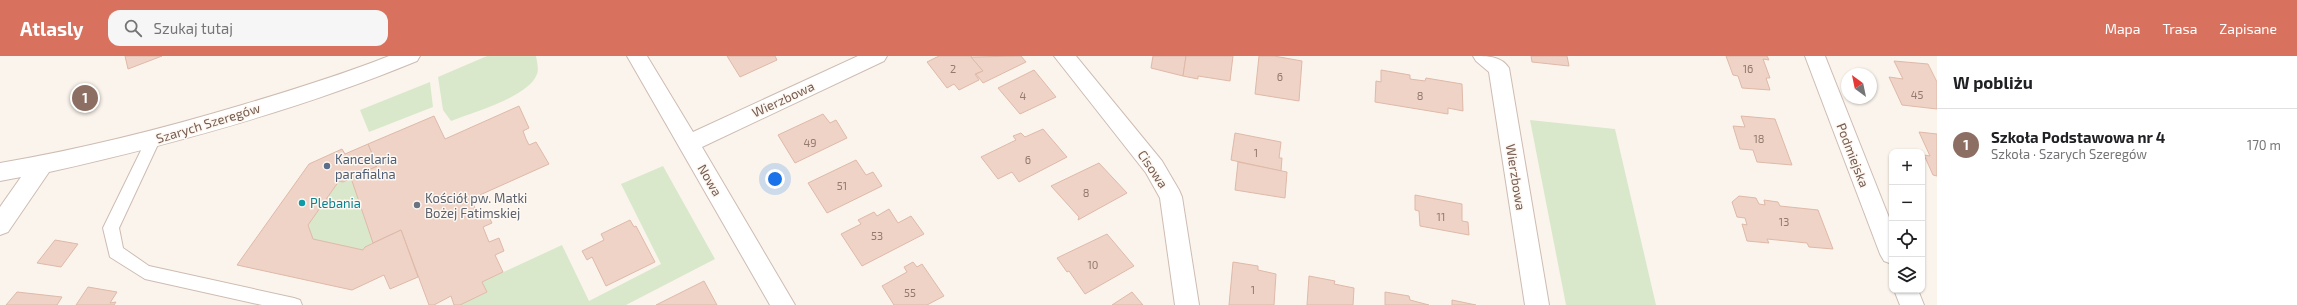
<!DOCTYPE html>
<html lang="pl">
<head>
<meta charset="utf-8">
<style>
	body { margin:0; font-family:"Exo 2",sans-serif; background:#f6f6f6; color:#202124 }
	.controls { position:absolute; right:12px; bottom:12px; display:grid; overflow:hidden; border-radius:8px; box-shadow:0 1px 3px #0004 }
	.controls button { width:36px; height:36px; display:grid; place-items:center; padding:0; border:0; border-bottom:1px solid #e0e0e0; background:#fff; color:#202124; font:20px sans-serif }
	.compass { position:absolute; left:1841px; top:12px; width:36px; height:36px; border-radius:50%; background:#fff; box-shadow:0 1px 3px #0004; rotate:327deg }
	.you { position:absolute; left:775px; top:123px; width:14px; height:14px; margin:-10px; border:3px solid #fff; border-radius:50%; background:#1a73e8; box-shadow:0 0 0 6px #1a73e833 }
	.badge { display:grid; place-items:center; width:26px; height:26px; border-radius:50%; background:#d8715e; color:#fff; font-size:13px; font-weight:700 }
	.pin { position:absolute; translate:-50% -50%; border:2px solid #fff; box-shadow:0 1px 4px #0006 }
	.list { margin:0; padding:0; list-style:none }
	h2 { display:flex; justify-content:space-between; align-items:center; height:52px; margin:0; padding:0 16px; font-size:17px }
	h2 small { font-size:13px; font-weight:400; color:#757577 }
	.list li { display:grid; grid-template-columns:26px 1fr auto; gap:12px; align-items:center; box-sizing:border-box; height:72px; padding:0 16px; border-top:1px solid #e0e0e0 }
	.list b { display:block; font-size:15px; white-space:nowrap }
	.list p { margin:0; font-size:13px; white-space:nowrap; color:#757577 }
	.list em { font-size:13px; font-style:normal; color:#757577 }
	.icon { flex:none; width:22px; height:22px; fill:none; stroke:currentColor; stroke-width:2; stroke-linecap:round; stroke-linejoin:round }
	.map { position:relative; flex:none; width:1937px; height:249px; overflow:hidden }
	header { display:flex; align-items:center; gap:24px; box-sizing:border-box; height:56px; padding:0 20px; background:#d8715e; color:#fff }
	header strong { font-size:19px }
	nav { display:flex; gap:22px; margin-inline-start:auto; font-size:14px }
	.search { width:280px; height:36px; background:#f6f6f6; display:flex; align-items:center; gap:10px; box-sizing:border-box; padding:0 14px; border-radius:12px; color:#757577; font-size:15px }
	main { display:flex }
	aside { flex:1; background:#fff }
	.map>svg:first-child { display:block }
	.green { fill:#d9e8cb }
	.building { fill:#eed3c6; stroke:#dfb9a8 }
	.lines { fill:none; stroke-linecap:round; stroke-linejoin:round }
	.lane-casing { stroke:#cdbcb2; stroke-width:2 }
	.street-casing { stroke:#cdbcb2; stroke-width:2 }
	.lane { fill:#fff; fill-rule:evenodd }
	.street { fill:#fff; fill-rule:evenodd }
	.service-dot { fill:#5c6f8a; stroke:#fef8f2; stroke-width:1.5 }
	.culture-dot { fill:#0f9aa8; stroke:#fef8f2; stroke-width:1.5 }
	.worship-dot { fill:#6b7280; stroke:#fef8f2; stroke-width:1.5 }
	.labels { text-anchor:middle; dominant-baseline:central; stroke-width:3; stroke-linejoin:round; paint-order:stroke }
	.number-label { font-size:11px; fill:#93796e }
	.street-label { font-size:13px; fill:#755b50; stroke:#fef8f2 }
	.service-label { font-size:13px; fill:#4e5e75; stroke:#fef8f2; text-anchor:start }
	.worship-label { font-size:13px; fill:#5b616d; stroke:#fef8f2; text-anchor:start }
	.culture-label { font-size:13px; fill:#0d838f; stroke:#fef8f2; text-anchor:start }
</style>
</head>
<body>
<header>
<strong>Atlasly</strong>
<div class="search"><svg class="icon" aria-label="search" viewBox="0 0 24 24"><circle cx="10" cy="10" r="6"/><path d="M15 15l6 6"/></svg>Szukaj tutaj</div>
<nav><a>Mapa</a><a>Trasa</a><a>Zapisane</a></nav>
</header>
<main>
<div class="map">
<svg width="1937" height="249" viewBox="0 0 1937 249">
	<rect width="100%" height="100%" fill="#fbf4ec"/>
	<g class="green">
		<path d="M487,0h49c1,5 3,14 1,18 -8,23 -64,38 -86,47l-8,-11 -5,-33z"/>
		<polygon points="430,26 433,51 369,76 360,54"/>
		<polygon points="1530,64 1615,73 1656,249 1566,249"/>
		<polygon points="663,110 715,203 626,249 460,249 487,236 482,226 562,189 589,245 661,208 621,128"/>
		<polygon points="351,122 373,187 365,191 363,194 313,183 308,169 339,125"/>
	</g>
	<g class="building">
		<polygon points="125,0 162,0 128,13"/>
		<polygon points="727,0 775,0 777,4 740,21"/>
		<polygon points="939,0 971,0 983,15 975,18 979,24 959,34 954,28 947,32 927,6"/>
		<polygon points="1021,0 1026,6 983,27 976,18 983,15 971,1"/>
		<polygon points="1153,0 1186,0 1183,20 1151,12"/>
		<polygon points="1186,0 1233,0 1230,25 1198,20 1198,23 1183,20"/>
		<polygon points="1259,0 1274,0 1302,5 1299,45 1255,38"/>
		<polygon points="1531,0 1567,0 1569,10 1532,6"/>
		<polygon points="1726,0 1767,0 1769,4 1763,3 1770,22 1766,22 1770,34 1742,32 1738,20 1733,19"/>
		<polygon points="1894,5 1928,8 1937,26 1937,53 1902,49 1889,21 1903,23"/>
		<polygon points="1034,14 1056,41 1020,58 998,32"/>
		<polygon points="1381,14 1410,19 1410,23 1425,25 1426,22 1462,28 1463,55 1448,52 1448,58 1375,46 1376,25 1381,26"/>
		<polygon points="519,50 529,72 523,75 526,83 529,89 536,86 549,108 471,143 478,159 486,155 492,167 483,171 489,186 499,182 504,195 495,199 503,216 482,226 487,236 460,249 454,249 451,240 434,249 429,249 401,174 373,187 351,122 377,110 368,88 434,60 445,83"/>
		<polygon points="823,58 830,67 836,64 847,82 795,107 778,79"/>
		<polygon points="1741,60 1775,63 1792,109 1757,106 1753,94 1740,93 1733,70 1745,71"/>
		<polygon points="1043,73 1067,101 1019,126 1012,116 998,123 981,101 1016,84 1013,80 1021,77 1025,81"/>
		<polygon points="1919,76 1937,78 1937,120 1933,119 1924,99 1930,100"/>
		<polygon points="1235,77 1281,86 1279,102 1282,102 1281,115 1231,104"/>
		<polygon points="368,88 377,110 343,126 339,125 308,169 313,183 363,194 365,191 401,174 418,221 390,233 384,219 352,234 237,209 309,108 342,93 345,98"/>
		<polygon points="856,104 866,119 873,116 882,130 827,157 808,127"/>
		<polygon points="1238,106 1287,116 1285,142 1235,134"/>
		<polygon points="1099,107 1127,137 1078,164 1079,161 1051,130"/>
		<polygon points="1415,139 1462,148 1462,165 1468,166 1469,179 1420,170 1419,155 1415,154"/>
		<polygon points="1739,140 1756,142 1759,148 1765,149 1764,144 1778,146 1780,150 1818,154 1833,193 1809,191 1807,187 1767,183 1769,187 1747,185 1742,168 1747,169 1745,162 1737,161 1732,146"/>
		<polygon points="889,153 898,167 911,160 924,178 862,210 841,178 861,168 858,164 874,156 877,160"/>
		<polygon points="630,164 634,171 636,170 655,206 606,230 592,201 587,204 582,195 604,184 601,178"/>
		<polygon points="1107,178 1134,210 1085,238 1069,215 1067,216 1057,202"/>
		<polygon points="55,184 78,188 61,211 37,207"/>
		<polygon points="913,206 917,211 922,208 944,240 927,249 894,249 882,230 907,216 904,211"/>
		<polygon points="1233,206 1258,210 1258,214 1276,218 1274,249 1229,249"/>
		<polygon points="1309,220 1335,225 1334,228 1354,232 1353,249 1307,249"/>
		<polygon points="704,225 717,249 656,249"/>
		<polygon points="88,231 117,236 110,247 116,246 114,249 76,249"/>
		<polygon points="17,236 62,241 57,249 6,249"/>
		<polygon points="1132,236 1143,249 1112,249"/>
		<polygon points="1385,236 1409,240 1410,244 1429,249 1385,249"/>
		<polygon points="1452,244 1476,249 1452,249"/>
	</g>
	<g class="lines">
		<g class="lane-casing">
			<polygon id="lane" points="153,78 158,80 160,84 119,172 123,192 149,210 294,242 300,244 302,249 262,249 145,223 110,201 103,172 148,80"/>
		</g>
		<g class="street-casing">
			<g id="street">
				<path d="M389,0h31l-3,5c-119,49 -243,83 -368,111l-41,60 -8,3v-28l21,-30 -21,4v-18c82,-14 162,-34 242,-58 50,-15 99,-30 147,-49z"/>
				<polygon points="627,0 647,0 693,76 858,0 887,0 884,5 702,91 795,249 770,249"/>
				<polygon points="1054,0 1076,0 1162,105 1179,134 1182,141 1199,249 1175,249 1160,142 1146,117"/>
				<path d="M1473,0c15,0 28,0 36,12l40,237h-24l-36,-233 -13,-11z"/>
				<polygon points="1805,0 1825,0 1892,169 1892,208 1884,205 1880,198"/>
				<polygon points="1894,234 1918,234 1924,249 1900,249"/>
			</g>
		</g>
		<use href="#lane" class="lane"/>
		<use href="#street" class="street"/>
	</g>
	<circle class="service-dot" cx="327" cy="110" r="4"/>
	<circle class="culture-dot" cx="302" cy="147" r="4"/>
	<circle class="worship-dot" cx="417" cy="149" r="4"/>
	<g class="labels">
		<g class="number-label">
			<text x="953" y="12">2</text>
			<text x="1748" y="12">16</text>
			<text x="1280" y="20">6</text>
			<text x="1917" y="38">45</text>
			<text x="1023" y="39">4</text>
			<text x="1420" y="39">8</text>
			<text x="1759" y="82">18</text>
			<text x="810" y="86">49</text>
			<text x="1256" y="96">1</text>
			<text x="1028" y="103">6</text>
			<text x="842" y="129">51</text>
			<text x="1086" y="136">8</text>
			<text x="1441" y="160">11</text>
			<text x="1784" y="165">13</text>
			<text x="877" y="179">53</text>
			<text x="1093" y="208">10</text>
			<text x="1253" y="233">1</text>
			<text x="910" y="236">55</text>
		</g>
		<g class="street-label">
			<text transform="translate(783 43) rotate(-25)">Wierzbowa</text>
			<text transform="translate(208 67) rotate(-17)">Szarych Szeregów</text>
			<text transform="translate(1853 99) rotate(69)">Podmiejska</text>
			<text transform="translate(1153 113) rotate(56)">Cisowa</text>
			<text transform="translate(1516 121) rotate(81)">Wierzbowa</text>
			<text transform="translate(710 124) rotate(60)">Nowa</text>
		</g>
		<g class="service-label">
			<text x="335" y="103">Kancelaria<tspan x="335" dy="15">parafialna</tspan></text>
		</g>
		<g class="worship-label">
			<text x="425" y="142">Kościół pw. Matki<tspan x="425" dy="15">Bożej Fatimskiej</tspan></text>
		</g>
		<g class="culture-label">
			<text x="310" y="147">Plebania</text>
		</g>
	</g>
</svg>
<div class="controls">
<button>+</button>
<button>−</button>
<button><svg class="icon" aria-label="locate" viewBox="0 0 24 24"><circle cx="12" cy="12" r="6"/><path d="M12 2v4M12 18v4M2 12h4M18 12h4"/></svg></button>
<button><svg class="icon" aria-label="layers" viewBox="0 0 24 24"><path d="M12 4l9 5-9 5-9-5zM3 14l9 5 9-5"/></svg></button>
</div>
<svg class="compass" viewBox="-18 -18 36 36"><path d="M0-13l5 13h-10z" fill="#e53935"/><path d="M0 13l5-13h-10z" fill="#757577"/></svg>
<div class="you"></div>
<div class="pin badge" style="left:85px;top:42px;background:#8d6e63">1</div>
</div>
<aside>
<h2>W pobliżu<small></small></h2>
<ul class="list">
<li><span class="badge" style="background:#8d6e63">1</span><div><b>Szkoła Podstawowa nr 4</b><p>Szkoła · Szarych Szeregów</p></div><em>170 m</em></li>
</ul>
</aside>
</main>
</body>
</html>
